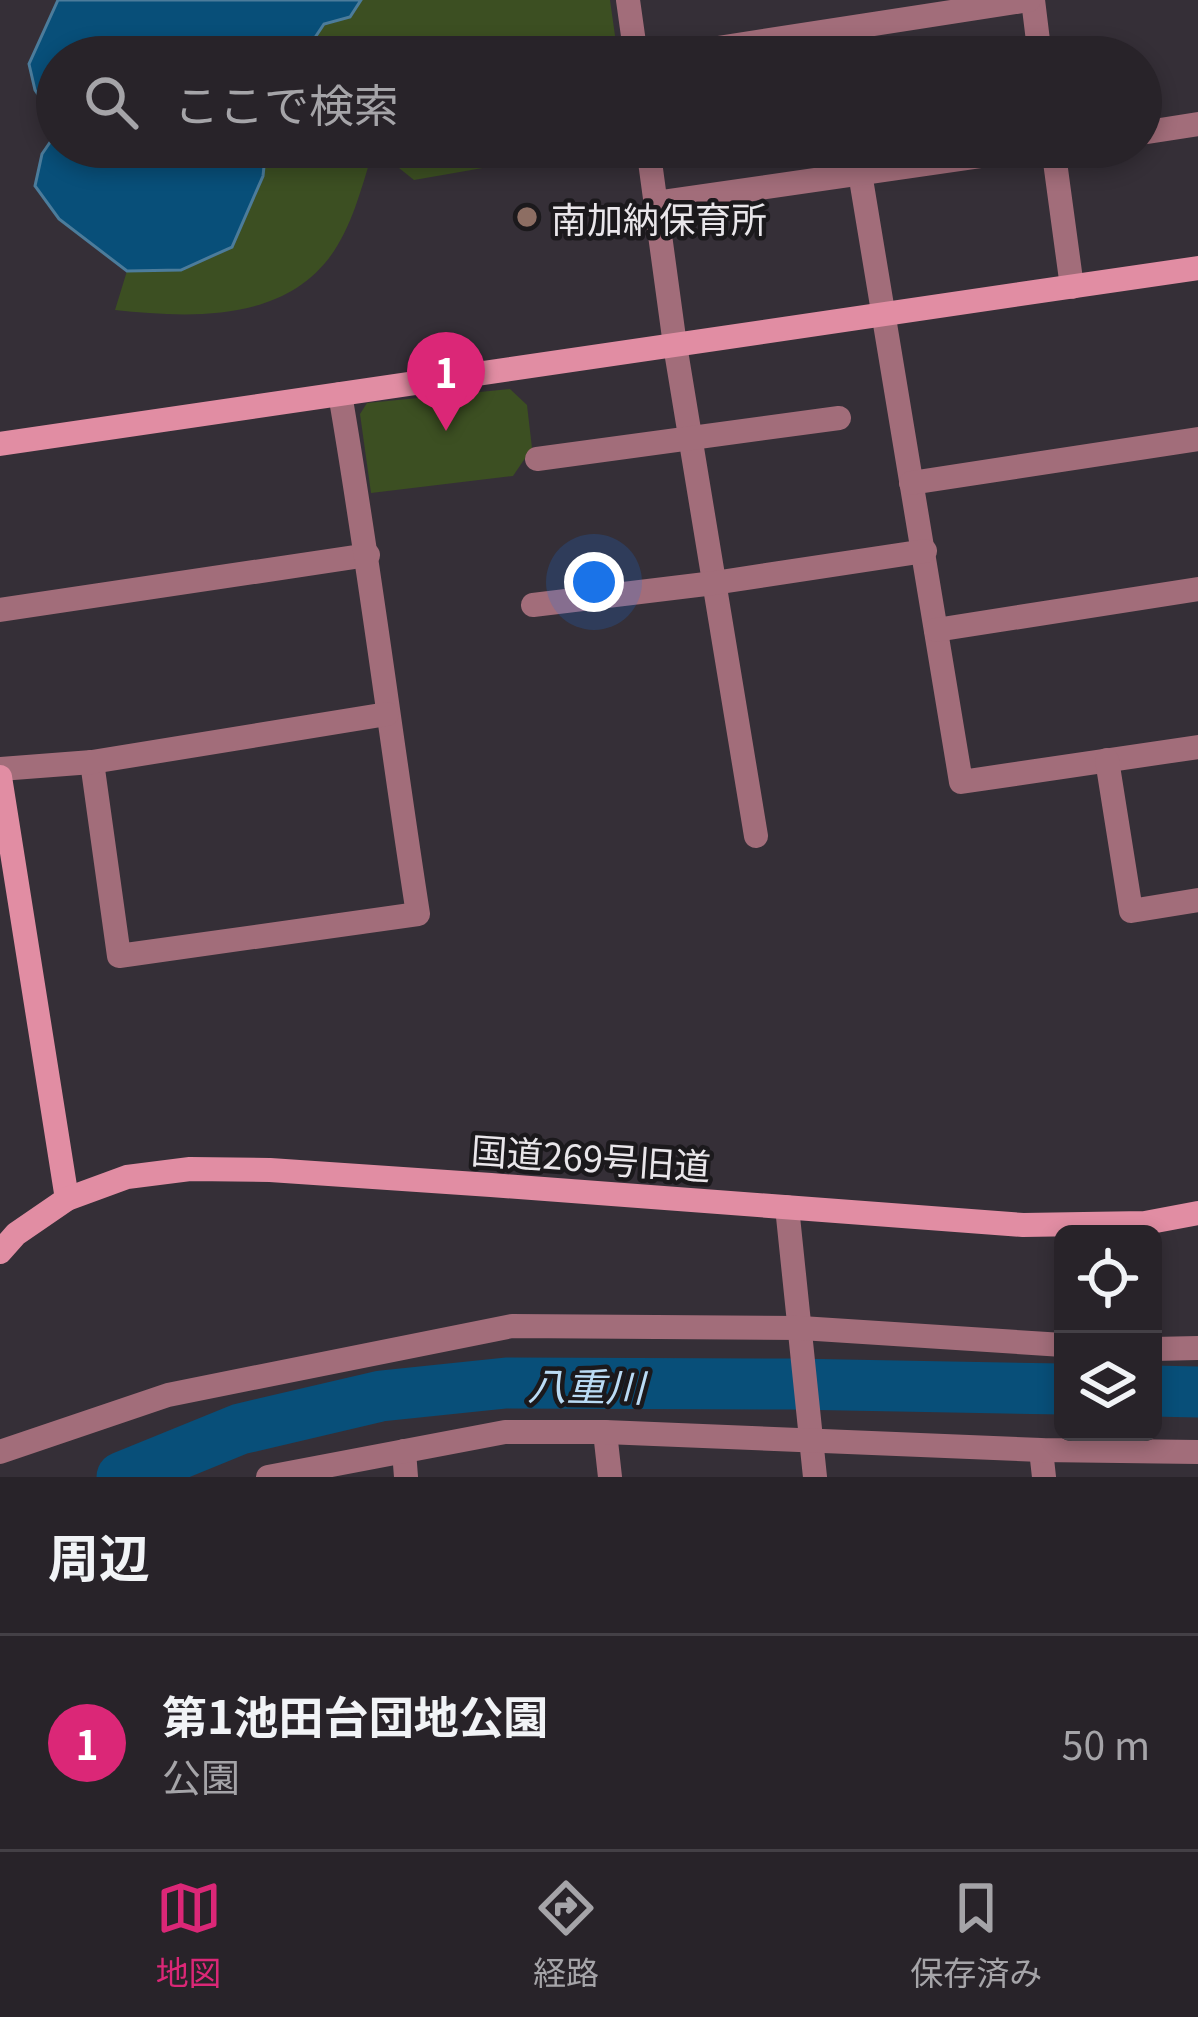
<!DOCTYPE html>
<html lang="ja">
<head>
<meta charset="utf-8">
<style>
	body { margin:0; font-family:Georgia,"Noto Sans JP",serif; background:#342f35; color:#f1f3f6 }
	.controls { position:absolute; right:36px; bottom:36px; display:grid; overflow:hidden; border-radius:18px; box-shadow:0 6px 18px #0003 }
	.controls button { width:108px; height:108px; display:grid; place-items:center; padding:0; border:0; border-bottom:3px solid #444046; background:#282329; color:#f1f3f6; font:60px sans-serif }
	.you { position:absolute; left:594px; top:582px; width:42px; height:42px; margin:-30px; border:9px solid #fff; border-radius:50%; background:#1a73e8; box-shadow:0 0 0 18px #1a73e833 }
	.badge { display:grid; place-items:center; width:78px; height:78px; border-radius:50%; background:#db2777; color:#fff; font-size:39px; font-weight:700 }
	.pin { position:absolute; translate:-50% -99px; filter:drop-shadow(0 3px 6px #0008) }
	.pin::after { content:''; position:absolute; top:63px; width:42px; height:36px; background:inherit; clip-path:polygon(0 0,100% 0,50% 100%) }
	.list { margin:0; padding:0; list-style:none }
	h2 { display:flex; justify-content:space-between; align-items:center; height:156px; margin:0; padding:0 48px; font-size:51px }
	h2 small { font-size:39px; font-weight:400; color:#a5a4a8 }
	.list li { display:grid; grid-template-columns:78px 1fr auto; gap:36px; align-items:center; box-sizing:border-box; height:216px; padding:0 48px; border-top:3px solid #444046 }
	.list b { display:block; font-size:45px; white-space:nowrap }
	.list p { margin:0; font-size:39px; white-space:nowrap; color:#a5a4a8 }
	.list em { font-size:39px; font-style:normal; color:#a5a4a8 }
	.icon { flex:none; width:66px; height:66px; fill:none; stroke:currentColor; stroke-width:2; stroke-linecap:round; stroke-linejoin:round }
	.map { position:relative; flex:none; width:1198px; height:1477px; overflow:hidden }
	.search { position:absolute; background:#282329; box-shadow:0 6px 18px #0003; left:36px; right:36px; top:36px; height:132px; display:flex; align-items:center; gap:30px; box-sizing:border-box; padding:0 42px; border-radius:66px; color:#a5a4a8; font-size:45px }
	.sheet { height:372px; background:#282329 }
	nav { display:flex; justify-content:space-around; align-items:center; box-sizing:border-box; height:168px; border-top:3px solid #444046; background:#282329; font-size:33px; color:#a5a4a8 }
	nav a { display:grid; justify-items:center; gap:6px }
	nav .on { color:#db2777 }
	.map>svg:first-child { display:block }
	.green { fill:#3c4f22 }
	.water { fill:#084f79; stroke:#4c7c9b; stroke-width:3 }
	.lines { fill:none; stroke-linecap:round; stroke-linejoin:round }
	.river { stroke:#084f79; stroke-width:51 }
	.building { fill:#8f4a47 }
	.street { stroke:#a26d7a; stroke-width:24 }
	.secondary { stroke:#e18da3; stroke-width:24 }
	.education-dot { fill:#8d6e63; stroke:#1b191c; stroke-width:4.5 }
	.labels { text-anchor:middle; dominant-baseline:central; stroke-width:9; stroke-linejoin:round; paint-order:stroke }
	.poi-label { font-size:36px; fill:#e9e6ea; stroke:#1b191c; text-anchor:start }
	.street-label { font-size:36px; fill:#e9e6ea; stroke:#1b191c }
	.water-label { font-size:39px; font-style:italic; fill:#badbf4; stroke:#1b191c }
</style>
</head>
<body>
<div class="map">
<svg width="1198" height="1477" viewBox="0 0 1198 1477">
	<rect width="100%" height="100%" fill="#352f37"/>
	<g class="green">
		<polygon points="361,0 610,0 618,57 302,57 324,24 350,17"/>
		<path d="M266,147h338l-190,33 -40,-32c-11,34 -20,73 -40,103 -48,72 -143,67 -219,59l12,-39 54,-1 82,-94z"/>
		<polygon points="510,389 527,405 532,448 513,476 371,493 360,414 367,403"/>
	</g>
	<g class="water">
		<polygon points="58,0 361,0 350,17 324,24 302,57 57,57 57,123 35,90 29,64"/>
		<polygon points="57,132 57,147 266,147 263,176 232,247 181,270 127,271 59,219 35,186 42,154"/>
	</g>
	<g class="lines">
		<g class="river">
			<polyline points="1153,1391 1198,1392"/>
			<polyline points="122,1477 240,1429 381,1396 506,1383 791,1384 1063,1389"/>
		</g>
	</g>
	<polygon class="building" points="417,147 489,147 490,160 419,167"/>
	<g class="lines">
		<g class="street">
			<polyline points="628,0 636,57"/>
			<polyline points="1033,0 1040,57"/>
			<polyline points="660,57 1029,0"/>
			<polyline points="1141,133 1198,124"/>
			<polyline points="648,147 675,345 756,836"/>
			<polyline points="1053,147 1072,287"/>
			<polyline points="860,173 961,782 1198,747"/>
			<polyline points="656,203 1043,147"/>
			<polyline points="537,459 839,418"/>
			<polyline points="911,483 1198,439"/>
			<polyline points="533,605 714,583 925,551"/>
			<polyline points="0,610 368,555"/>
			<polyline points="936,630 1198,589"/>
			<polyline points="1107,760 1131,911 1198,900"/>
			<path d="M92,762l27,194 299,-42c-27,-173 -48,-347 -78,-520"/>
			<polyline points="0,769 92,762 387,714"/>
			<polyline points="787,1207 815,1477"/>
			<polyline points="1153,1349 1198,1348"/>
			<polyline points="605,1432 610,1477"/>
			<polyline points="1041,1450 1044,1477"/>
			<polyline points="404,1451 406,1477"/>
			<polyline points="0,1452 168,1395 512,1326 801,1328 1063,1345"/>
			<polyline points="268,1477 505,1432 605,1432 1041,1450 1198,1452"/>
		</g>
		<g class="secondary">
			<polyline points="0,444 1198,268"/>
			<polyline points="0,777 67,1199"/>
			<polyline points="0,1252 16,1234 67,1199 127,1177 190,1169 270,1170 491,1185 1023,1225 1145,1223 1198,1213"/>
		</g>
	</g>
	<circle class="education-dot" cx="527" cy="217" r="12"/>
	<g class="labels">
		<g class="poi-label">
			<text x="551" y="217">南加納保育所</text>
		</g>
		<g class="street-label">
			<text transform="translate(591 1156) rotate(4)">国道269号旧道</text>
		</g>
		<g class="water-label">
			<text transform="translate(586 1384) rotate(1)">八重川</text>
		</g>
	</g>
</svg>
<div class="controls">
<button><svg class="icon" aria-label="locate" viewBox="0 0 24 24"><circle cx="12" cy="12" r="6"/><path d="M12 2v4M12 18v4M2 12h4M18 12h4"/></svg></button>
<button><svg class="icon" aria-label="layers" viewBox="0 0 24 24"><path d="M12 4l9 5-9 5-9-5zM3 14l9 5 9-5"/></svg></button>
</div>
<div class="you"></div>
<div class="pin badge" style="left:446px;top:431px">1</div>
<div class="search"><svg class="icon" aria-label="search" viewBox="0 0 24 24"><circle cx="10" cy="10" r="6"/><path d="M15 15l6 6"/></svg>ここで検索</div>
</div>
<section class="sheet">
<h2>周辺<small></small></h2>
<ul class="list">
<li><span class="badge">1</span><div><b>第1池田台団地公園</b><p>公園</p></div><em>50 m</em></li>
</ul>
</section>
<nav>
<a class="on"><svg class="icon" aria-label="map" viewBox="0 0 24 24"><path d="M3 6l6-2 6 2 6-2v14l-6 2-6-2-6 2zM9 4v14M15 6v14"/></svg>地図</a>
<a><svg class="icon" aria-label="directions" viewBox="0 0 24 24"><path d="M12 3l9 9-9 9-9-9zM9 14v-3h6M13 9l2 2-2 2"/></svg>経路</a>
<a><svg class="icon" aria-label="saved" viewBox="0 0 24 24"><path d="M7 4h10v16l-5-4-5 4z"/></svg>保存済み</a>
</nav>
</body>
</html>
